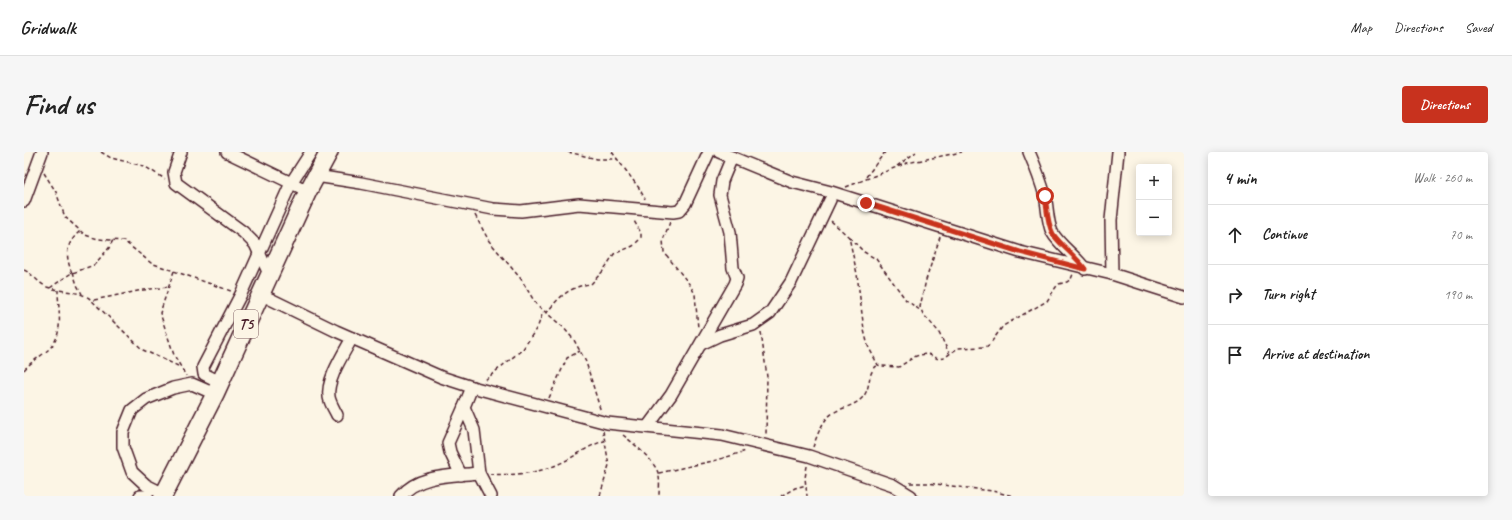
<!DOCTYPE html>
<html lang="en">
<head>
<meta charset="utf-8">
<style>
	body { margin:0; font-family:Caveat,sans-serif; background:#f6f6f6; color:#222 }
	.controls { position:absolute; right:12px; top:12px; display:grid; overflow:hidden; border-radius:4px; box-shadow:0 2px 10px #0003 }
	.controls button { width:36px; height:36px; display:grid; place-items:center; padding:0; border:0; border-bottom:1px solid #e0e0e0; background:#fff; color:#222; font:20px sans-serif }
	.stop { position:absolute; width:12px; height:12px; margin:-9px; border:3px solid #c8321e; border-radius:50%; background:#fff }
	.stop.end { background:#c8321e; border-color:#fff; box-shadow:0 1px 4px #0008 }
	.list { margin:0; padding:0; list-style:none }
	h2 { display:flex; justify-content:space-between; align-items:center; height:52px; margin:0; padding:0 16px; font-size:17px }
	h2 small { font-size:13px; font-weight:400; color:#767676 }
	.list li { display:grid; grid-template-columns:26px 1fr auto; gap:12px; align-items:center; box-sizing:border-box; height:60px; padding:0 16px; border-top:1px solid #e0e0e0 }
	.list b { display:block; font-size:15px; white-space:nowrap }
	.list em { font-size:13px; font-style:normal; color:#767676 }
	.icon { flex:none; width:22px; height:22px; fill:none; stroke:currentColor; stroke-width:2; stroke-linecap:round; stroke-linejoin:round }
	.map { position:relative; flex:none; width:1160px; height:344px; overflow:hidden; border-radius:4px }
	header { display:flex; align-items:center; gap:24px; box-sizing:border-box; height:56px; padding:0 20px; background:#fff; border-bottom:1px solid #e0e0e0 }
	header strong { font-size:19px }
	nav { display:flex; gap:22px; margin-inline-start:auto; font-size:14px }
	.intro { display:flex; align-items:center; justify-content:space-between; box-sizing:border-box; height:96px; padding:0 24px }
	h1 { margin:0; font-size:28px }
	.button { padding:10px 18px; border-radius:4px; background:#c8321e; color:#fff; font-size:14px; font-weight:700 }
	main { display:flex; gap:24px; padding:0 24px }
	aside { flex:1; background:#fff; border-radius:4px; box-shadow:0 2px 10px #0003 }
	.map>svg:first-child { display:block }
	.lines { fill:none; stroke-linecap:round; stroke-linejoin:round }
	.minor-casing { stroke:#4a1f2b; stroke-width:14 }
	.highway-casing { stroke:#4a1f2b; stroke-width:20 }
	.path { stroke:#4a1f2b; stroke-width:1.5; stroke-dasharray:4 3; stroke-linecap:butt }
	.minor { stroke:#fcf5e5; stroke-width:11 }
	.highway { stroke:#fcf5e5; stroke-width:17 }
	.route { stroke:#c8321e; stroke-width:5 }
	.labels { text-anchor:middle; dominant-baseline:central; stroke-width:3; stroke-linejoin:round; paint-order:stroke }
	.shield { fill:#fcf5e5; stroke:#7f5f63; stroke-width:1 }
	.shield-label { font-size:16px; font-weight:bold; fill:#4a1f2b }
</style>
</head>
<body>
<header>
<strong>Gridwalk</strong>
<nav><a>Map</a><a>Directions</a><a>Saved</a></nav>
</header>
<div class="intro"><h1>Find us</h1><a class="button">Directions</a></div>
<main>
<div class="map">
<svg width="1160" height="344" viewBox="0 0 1160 344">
	<rect width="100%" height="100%" fill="#fcf5e5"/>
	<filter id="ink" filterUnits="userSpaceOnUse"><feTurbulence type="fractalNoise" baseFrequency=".025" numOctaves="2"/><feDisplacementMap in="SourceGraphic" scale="8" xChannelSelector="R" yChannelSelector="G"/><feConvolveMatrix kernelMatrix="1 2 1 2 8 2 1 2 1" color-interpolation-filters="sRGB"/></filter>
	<g filter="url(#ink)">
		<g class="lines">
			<g class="minor-casing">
				<g id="minor">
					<polyline points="157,0 150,20 152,31 219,80 231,92 246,124"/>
					<polyline points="203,0 284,39"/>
					<polyline points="695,0 768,30 807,40 996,100 1088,122 1160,145"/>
					<path d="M1005,0c6,14 12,29 16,44 3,12 2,25 7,36 7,13 24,24 33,37"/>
					<polyline points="292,24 337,31 469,57 497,59 555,52 649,60 655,59 661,52 685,0"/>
					<polyline points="0,49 18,0"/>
					<polyline points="1088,122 1087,68 1094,0"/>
					<polyline points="236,142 312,179 417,225 448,235 583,271 698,283 785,304 869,333 887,344"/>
					<polyline points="677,192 696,183 729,173 746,161 767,130 806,48"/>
					<polyline points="196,230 180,222 179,215 217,142 267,31 287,0"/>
					<polyline points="448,235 440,255 450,278 455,321 467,344"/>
					<path d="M313,263c-3,-6 -7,-12 -8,-18 -3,-17 15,-44 23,-59"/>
					<polyline points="624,274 647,243 711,132 713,126 709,116 706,80 696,43 698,29 708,5"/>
					<polyline points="437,323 426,300 424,291 440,255"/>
					<polyline points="140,342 122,333 108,320 99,295 99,280 108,258 122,247 149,236 168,232 191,242"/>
					<polyline points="116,344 123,344"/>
					<path d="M377,344c18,-22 52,-20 78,-23"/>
				</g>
			</g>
			<g class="highway-casing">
				<polyline id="highway" points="139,344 191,242 284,39 305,0"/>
			</g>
			<g class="path">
				<polyline points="77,0 87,6 120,14 141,27"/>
				<polyline points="544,0 573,7 593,7"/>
				<polyline points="588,0 615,36 621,47"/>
				<polyline points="873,14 892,0"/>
				<polyline points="20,21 32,40 41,65 61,83 74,87 100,89 127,111 207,139"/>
				<polyline points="842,25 861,0"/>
				<polyline points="822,35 883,11 938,0"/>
				<polyline points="451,63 465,89 497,127 512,152 539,175 550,188 562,210 577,260"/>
				<polyline points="807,69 825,85 833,122 840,178 844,194 854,213 858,214 875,215 890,205 895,203 904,202 914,207 920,206 934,196 962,195 966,192 979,174 1023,149 1032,135 1035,132 1043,130 1047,127 1049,122"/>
				<polyline points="646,70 639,88 640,100 666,133 671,142 674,176"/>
				<polyline points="825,85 840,100 852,107 882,148 897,159"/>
				<polyline points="916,85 902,128 896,155 899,162 914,179 925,201"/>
				<path d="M0,118c9,4 14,13 23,17 13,5 29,3 42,11l54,52 35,16"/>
				<polyline points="150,119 136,161 150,203 162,224"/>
				<polyline points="49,120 53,133 58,142"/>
				<path d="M48,121c-7,-18 -7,-28 8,-42"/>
				<polyline points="26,136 46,122 70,113 85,96 89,88"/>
				<polyline points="70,148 119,138 144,135"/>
				<path d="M522,162c12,-17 25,-28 45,-30l12,-13 11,-17 19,-8 8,-8v-5l-8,-14"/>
				<polyline points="737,180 743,225 742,283"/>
				<path d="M0,218c7,-8 16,-13 24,-20 17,-15 10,-40 10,-60"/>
				<polyline points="461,228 499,197 514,174 519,160"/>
				<polyline points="525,246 543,206 556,199"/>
				<path d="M599,283c10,8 35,28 36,42 1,6 0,13 0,19"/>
				<path d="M789,295c4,-11 9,-27 20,-34 10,-6 22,-7 30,-16 9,-11 3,-24 15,-32"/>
				<polyline points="783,314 781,326 783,344"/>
				<polyline points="635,321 693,308 722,299"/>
				<path d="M466,322c24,2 51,-1 73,-12 14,-7 25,-16 41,-21"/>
				<polyline points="886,331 903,331 968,339 989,344"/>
				<polyline points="576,344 585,313 579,279"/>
				<polyline points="757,344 771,336 782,333"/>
			</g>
			<use href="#minor" class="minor"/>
			<use href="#highway" class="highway"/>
		</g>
	</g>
	<g class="lines" filter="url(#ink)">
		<path class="route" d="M842,51l154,49 65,17c-9,-13 -23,-22 -32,-35 -6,-11 -6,-26 -8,-38"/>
	</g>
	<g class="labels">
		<rect class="shield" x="210" y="158" width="24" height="28" rx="3"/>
		<g class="shield-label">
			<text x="222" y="172">T5</text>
		</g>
	</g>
</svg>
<div class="controls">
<button>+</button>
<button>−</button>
</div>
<div class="stop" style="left:1021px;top:44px"></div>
<div class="stop end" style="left:842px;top:51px"></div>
</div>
<aside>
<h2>4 min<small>Walk · 260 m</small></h2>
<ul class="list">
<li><svg class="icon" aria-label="ahead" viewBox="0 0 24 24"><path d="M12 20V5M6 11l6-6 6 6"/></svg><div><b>Continue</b></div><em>70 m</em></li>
<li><svg class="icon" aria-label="right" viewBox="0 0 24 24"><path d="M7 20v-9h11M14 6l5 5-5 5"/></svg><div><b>Turn right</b></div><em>190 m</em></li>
<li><svg class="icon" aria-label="arrive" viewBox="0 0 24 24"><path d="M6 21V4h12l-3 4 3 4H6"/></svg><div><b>Arrive at destination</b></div></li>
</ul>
</aside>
</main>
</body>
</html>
